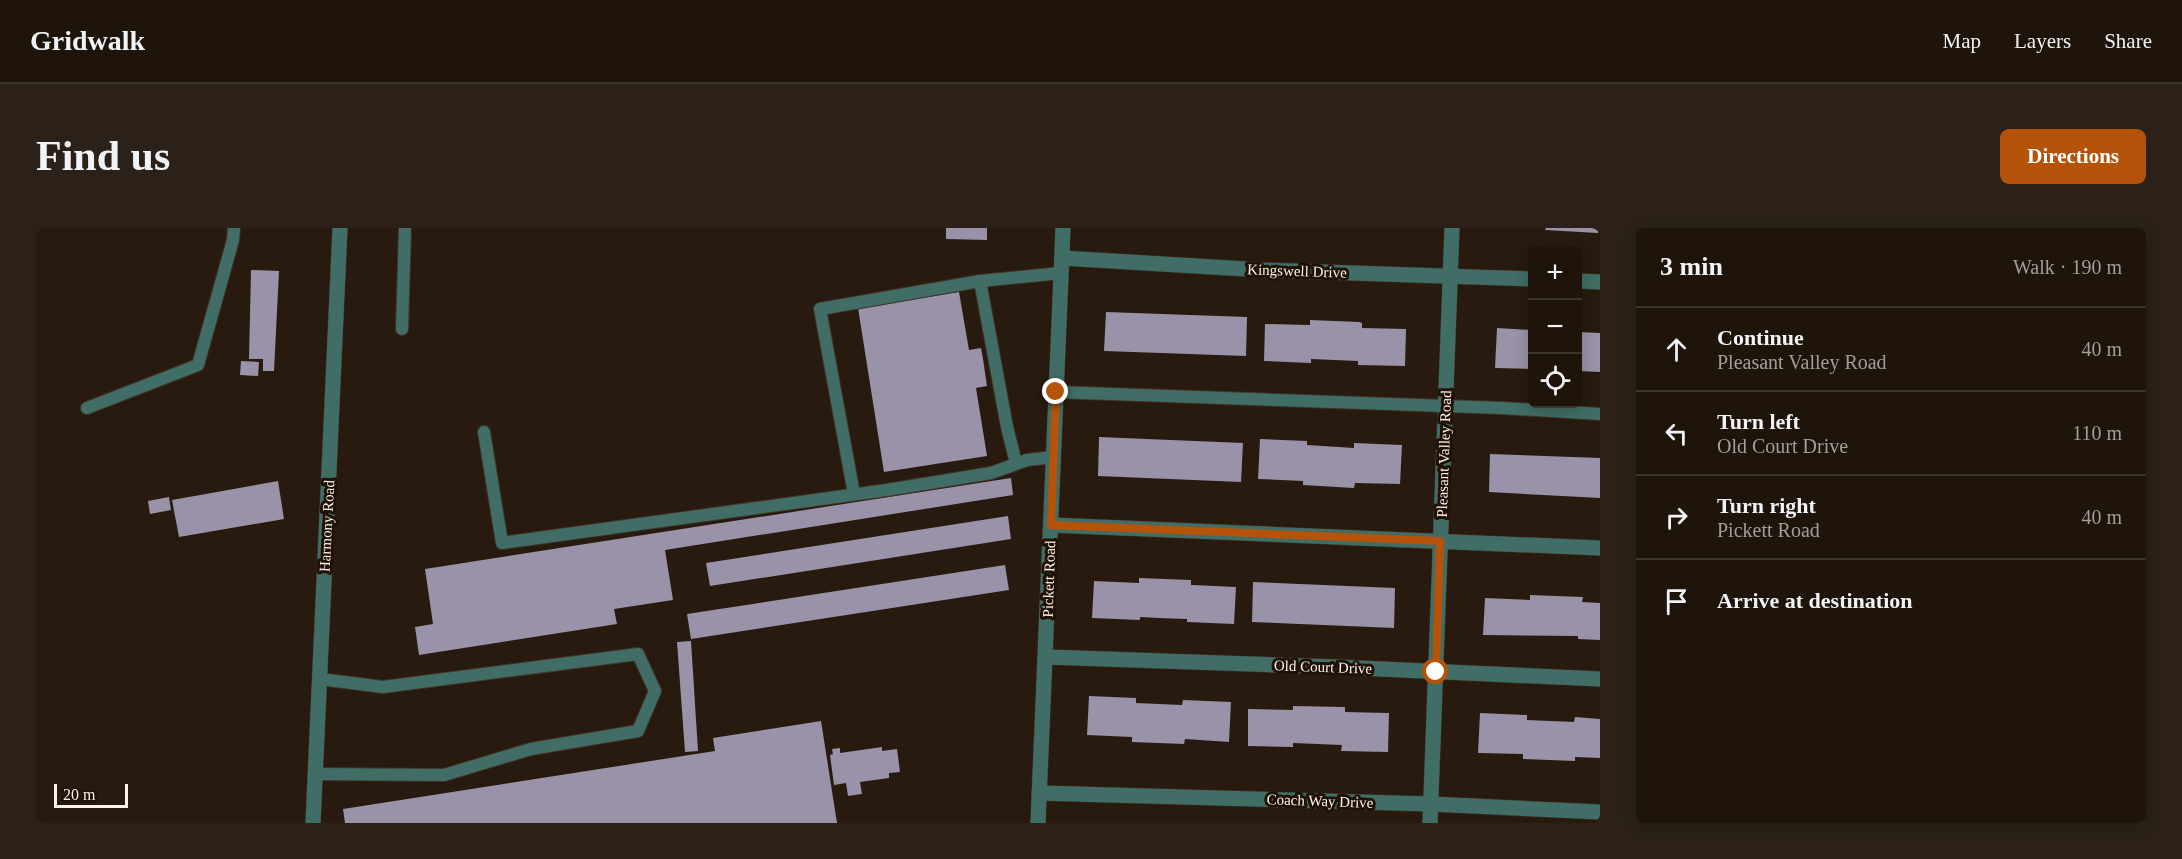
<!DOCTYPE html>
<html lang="en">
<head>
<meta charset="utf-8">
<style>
	body { margin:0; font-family:Georgia,serif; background:#2b2118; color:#f1f3f6 }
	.controls { position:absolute; right:18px; top:18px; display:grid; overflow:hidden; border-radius:9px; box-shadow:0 3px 15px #0003 }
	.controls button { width:54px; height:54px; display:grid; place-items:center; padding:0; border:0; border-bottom:2px solid #3c332b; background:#1e140a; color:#f1f3f6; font:30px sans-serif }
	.scale { position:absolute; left:18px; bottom:15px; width:74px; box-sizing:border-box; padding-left:6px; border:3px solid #fcf2ea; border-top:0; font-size:16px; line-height:21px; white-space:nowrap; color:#fcf2ea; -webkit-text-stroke:4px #1f1105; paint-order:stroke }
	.stop { position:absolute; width:18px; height:18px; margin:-14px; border:4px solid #b45309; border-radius:50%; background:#fff }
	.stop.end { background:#b45309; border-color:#fff; box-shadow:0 2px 6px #0008 }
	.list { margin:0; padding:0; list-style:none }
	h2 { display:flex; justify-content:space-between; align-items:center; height:78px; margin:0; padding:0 24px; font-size:26px }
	h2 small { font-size:20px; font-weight:400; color:#a19e9c }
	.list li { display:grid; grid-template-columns:39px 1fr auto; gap:18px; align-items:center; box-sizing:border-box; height:84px; padding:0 24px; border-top:2px solid #3c332b }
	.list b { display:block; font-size:22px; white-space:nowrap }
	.list p { margin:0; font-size:20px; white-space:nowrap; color:#a19e9c }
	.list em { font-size:20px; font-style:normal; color:#a19e9c }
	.icon { flex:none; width:33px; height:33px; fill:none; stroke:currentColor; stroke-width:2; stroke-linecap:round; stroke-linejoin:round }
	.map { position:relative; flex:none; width:1564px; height:595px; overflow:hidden; border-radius:9px }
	header { display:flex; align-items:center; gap:36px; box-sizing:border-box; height:84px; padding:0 30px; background:#1e140a; border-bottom:2px solid #3c332b }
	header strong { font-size:28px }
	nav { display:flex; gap:33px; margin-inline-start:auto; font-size:21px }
	.intro { display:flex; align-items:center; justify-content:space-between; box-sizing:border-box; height:144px; padding:0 36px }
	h1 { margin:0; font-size:42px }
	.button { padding:15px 27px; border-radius:9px; background:#b45309; color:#fff; font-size:21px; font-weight:700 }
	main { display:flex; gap:36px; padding:0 36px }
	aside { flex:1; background:#1e140a; border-radius:9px; box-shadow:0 3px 15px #0003 }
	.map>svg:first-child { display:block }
	.building { fill:#9992a8 }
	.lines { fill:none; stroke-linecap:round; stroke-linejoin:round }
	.lane-casing { stroke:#413428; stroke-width:14 }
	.street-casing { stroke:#413428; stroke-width:16 }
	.lane { stroke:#406d65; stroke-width:12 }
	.street { stroke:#406d65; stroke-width:15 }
	.route { stroke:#b45309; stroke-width:8 }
	.labels { text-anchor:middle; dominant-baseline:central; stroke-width:6; stroke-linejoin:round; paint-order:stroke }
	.street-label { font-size:15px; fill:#fcf2ea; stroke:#1f1105 }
</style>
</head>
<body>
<header>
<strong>Gridwalk</strong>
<nav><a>Map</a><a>Layers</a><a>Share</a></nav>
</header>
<div class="intro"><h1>Find us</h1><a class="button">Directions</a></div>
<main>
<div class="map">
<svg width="1564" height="595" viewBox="0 0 1564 595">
	<rect width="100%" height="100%" fill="#281a0e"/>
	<g class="building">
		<polygon points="910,0 951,0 951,12 910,11"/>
		<polygon points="1510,0 1562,0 1562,5 1509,2"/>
		<polygon points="215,42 243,43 238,143 227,143 227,131 213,131"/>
		<polygon points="923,64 933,122 945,120 947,131 951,158 940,160 951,228 848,244 822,80"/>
		<polygon points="1070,84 1211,89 1210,128 1068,123"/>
		<polygon points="1274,92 1323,94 1326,95 1326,100 1370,101 1369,138 1322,137 1322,133 1275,131 1275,135 1228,133 1229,96 1274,97"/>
		<polygon points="1461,100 1496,102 1496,141 1459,140"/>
		<polygon points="1542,104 1564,105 1564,144 1542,143"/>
		<polygon points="205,133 223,134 222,148 204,147"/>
		<polygon points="1063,209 1207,215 1205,254 1062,248"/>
		<polygon points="1224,211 1271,213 1271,217 1318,220 1318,215 1366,217 1364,256 1319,255 1318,260 1267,257 1267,253 1222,251"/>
		<polygon points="1454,226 1564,230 1564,270 1453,264"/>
		<polygon points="975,250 977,267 629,322 637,372 578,381 581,396 383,427 379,399 397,396 389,341"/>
		<polygon points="242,253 248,291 143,309 136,272"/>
		<polygon points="133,269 135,282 114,286 112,273"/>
		<polygon points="972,288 975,311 674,358 670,335"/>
		<polygon points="969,337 973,362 655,411 651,386"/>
		<polygon points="1103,350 1155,352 1155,357 1157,357 1200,359 1198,396 1151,394 1151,391 1123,390 1104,389 1104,392 1056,390 1058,353 1103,355"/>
		<polygon points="1217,354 1359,360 1358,400 1216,394"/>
		<polygon points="1494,367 1547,369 1546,374 1564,375 1564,412 1542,411 1542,408 1447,407 1449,370 1494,372"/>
		<polygon points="655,413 662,523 649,524 641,414"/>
		<polygon points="1053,468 1100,470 1100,475 1146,477 1147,472 1195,474 1193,514 1149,511 1148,516 1096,514 1096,509 1051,507"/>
		<polygon points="1257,478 1309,479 1309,484 1353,485 1352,524 1305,523 1306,517 1257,515 1257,519 1212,518 1212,481 1257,482"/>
		<polygon points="1444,485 1491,487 1491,492 1538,494 1539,489 1564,491 1564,530 1539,529 1539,533 1487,531 1487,526 1442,525"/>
		<polygon points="785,493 801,595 309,595 307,581 679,523 677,510"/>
		<polygon points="846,519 846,523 861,521 864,544 853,545 853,550 824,554 826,566 812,568 810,555 798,557 794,527 797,526 796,521 804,520 804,525"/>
	</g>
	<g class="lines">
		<g class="lane-casing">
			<g id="lane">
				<polyline points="944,53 971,199 980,235"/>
				<polyline points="366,101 369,0"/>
				<polyline points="1020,164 1466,180 1564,186"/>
				<polyline points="51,180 162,137 197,12 198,0"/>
				<polyline points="448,204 466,315 851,262 955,245 991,232 1017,229"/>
				<polyline points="818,266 784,81 944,53 1025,45"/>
				<polyline points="279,546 408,547 495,521 602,503 619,463 602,426 347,459 284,451"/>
			</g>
		</g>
		<g class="street-casing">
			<g id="street">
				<polyline points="1026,30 1227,42 1496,51"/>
				<polyline points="1542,53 1564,54"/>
				<polyline points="1015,297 1564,320"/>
				<polyline points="1010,429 1301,439 1564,451"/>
				<polyline points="1003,565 1395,576 1564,584"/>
				<polyline points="277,595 304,0"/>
				<polyline points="1002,595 1027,0"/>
				<polyline points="1394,595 1416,0"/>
			</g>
		</g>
		<use href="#lane" class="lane"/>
		<use href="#street" class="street"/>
	</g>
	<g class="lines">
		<polyline class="route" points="1020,164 1015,297 1404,313 1400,444"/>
	</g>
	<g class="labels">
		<g class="street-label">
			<text transform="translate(1261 43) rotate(2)">Kingswell Drive</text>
			<text transform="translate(1408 226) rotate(-88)">Pleasant Valley Road</text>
			<text transform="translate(291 298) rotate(-87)">Harmony Road</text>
			<text transform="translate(1013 351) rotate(-88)">Pickett Road</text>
			<text transform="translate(1287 439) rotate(2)">Old Court Drive</text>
			<text transform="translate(1284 573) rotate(2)">Coach Way Drive</text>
		</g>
	</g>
</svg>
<div class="controls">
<button>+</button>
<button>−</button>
<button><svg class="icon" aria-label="locate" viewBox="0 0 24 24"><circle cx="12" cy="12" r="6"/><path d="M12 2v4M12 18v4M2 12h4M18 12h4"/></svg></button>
</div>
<div class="scale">20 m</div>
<div class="stop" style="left:1400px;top:444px"></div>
<div class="stop end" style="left:1020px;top:164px"></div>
</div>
<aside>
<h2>3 min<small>Walk · 190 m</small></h2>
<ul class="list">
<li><svg class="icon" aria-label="ahead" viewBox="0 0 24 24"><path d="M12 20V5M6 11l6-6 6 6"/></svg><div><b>Continue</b><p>Pleasant Valley Road</p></div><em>40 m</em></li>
<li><svg class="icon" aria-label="left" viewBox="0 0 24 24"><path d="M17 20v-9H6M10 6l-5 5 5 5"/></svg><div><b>Turn left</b><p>Old Court Drive</p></div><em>110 m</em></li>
<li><svg class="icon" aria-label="right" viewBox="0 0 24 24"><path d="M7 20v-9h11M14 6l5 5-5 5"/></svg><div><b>Turn right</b><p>Pickett Road</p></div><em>40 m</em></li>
<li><svg class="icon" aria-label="arrive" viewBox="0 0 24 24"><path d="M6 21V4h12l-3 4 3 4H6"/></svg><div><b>Arrive at destination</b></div></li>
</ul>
</aside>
</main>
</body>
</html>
